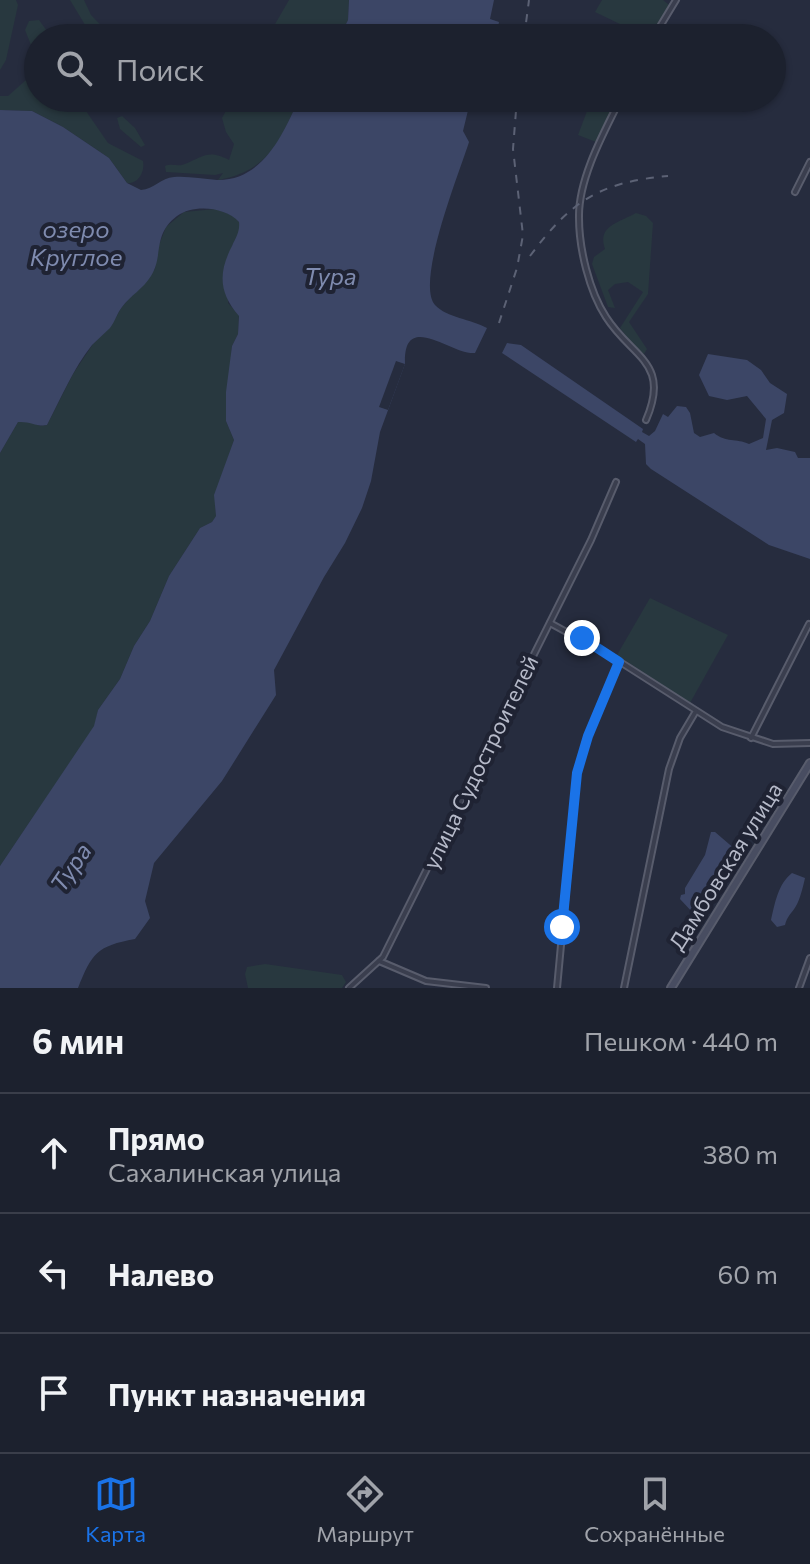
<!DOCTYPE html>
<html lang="ru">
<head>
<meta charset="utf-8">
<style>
	body { margin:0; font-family:Commissioner,sans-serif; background:#252936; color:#f1f3f6 }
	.stop { position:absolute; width:24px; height:24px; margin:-18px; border:6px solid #1a73e8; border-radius:50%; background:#fff }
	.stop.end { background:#1a73e8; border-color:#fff; box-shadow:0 2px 8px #0008 }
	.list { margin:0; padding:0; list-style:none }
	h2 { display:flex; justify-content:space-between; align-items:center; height:104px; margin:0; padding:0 32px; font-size:34px }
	h2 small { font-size:26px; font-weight:400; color:#a0a3aa }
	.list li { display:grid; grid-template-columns:52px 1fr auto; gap:24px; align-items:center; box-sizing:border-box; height:120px; padding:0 32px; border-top:2px solid #3a3e4a }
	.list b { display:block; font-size:30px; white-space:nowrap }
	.list p { margin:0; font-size:26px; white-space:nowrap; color:#a0a3aa }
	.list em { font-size:26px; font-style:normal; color:#a0a3aa }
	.icon { flex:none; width:44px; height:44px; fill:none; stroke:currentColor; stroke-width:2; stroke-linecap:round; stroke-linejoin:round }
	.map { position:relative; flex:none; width:810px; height:988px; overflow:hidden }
	.search { position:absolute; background:#1c212e; box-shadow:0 2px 6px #0004; left:24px; right:24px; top:24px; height:88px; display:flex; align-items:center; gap:20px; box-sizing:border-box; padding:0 28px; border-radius:44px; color:#a0a3aa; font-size:30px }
	.sheet { height:464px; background:#1c212e }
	nav { display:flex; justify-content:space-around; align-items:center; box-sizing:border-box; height:112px; border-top:2px solid #3a3e4a; background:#1c212e; font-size:22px; color:#a0a3aa }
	nav a { display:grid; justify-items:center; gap:4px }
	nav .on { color:#1a73e8 }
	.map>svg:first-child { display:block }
	.green { fill:#28383f }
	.water { fill:#3c4666 }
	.pier { fill:#262c3e }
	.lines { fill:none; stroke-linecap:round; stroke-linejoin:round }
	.street-casing { stroke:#585c6c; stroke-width:8 }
	.secondary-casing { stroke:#585c6c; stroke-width:10 }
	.street { stroke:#3a3e4e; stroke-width:4 }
	.secondary { stroke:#484d61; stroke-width:6 }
	.rail { stroke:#5c6275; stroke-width:2; stroke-dasharray:8 8; stroke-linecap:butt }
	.route { stroke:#1a73e8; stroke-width:10 }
	.labels { text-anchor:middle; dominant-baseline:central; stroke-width:8; stroke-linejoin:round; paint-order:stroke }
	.street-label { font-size:22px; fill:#b6bac9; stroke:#1f2333 }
	.water-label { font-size:24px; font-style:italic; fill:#7f8baf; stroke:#1f2333 }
</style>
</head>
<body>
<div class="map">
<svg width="810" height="988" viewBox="0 0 810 988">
	<rect width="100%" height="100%" fill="#262c3e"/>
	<g class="green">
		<polygon points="0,0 16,0 18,5 6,60 0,70"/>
		<polygon points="70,0 84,0 91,15 113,38 93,38"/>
		<polygon points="289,0 349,0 348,20 339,38 267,38"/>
		<polygon points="602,0 663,0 669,5 649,38 595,12"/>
		<polygon points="39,20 52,38 38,38 38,65 32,58 33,50 25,30 29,21"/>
		<path d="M34,73l4,3v22l35,2 13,11 22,32 35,18c2,10 -4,23 -16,22l-18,-25 -46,-31 -31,-16 -32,-1v-14h8z"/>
		<path d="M233,98h66c-19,44 -31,73 -81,82l5,-7 -8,2 -49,-3 -1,-6c7,-3 13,1 20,-2 18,-7 23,-15 44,-4l5,-16 -8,-12 -4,-14z"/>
		<polygon points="592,98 619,98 596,142 578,135"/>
		<polygon points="122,116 135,128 145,145 141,147 120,129 117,118"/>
		<polygon points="215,209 233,215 239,222 240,231 232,246 228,303 239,315 238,334 232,346 226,421 234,440 215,495 216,516 212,522 200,528 169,576 150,621 134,646 120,679 98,710 95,726 0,866 0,453 18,422 30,421 40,426 47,425 73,374 93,344 111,326 121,308 155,269 157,250 166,227 184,212"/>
		<path d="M636,213l10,3 7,7 -5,71 -19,28 18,27 -3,5 -6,-3 -18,-23 23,-36 -15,-10 -13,2 -7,6 7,18 -7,-1 -16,-43 2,-7 11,-8c-8,-23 13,-26 31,-36z"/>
		<polygon points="650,598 728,635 690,703 617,655"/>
		<polygon points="265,964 342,975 346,982 342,988 248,988 245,974 247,967"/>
	</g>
	<g class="water">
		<polygon points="349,0 501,0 494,0 490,19 499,22 496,38 339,38 348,20"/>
		<path d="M299,98h172l-8,33 6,11c-9,29 -54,140 -34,163 12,13 36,14 52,23l-12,25c-24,2 -72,-44 -70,11l-25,68 -9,49 -9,27 -17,35 -21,34 -50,93 2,25 -54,86 -68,82 -9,38 5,17 -15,21c-38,7 -43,14 -57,49h-78v-122l94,-140 4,-16 22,-31 14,-33 16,-25 19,-45 31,-48 12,-6 4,-6 -2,-21 20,-55 -8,-19v-29l6,-46 6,-12 1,-18c-20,-23 -21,-43 -7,-70 4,-9 8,-14 7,-24 -14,-15 -45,-18 -62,-6 -25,19 -13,39 -26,60 -8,13 -20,19 -29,31 -5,6 -7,15 -12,21 -6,6 -12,11 -18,17 -19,24 -31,53 -45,80 -10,2 -17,-4 -29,-3l-18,31v-343l32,1 31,16 46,31 18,25 14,7c13,-1 20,-12 33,-13 15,-1 28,2 43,3 46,1 67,-47 82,-82z"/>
		<path d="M507,343l14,2 122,84 -1,3 7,4 6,-5 8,-17 5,3 9,-11 9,1 4,6 4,20 6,4 14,-4c12,10 22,5 35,11l14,-6 3,-19 -19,-23 -20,4 -18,-4 -10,-21 9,-21 39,6 14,10 9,13 17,11 -3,19 -12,7 -6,30 11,-2 18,4 3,6h12v101l-41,-14 -118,-76 -5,-5 -1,-20 -7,-5 -2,3 -134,-89z"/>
		<polygon points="711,832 715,832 736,850 698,911 694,914 680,899 681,895 685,894 685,888 705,855"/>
		<path d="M792,873l13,5c-2,9 -5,21 -9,28 -4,7 -9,10 -11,19l-8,2 -6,-7c4,-17 7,-36 21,-47z"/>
	</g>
	<polygon class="pier" points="396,361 405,364 388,410 379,407"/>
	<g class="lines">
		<g class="street-casing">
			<g id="street">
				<polyline points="653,38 676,0"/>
				<path d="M621,98c-17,34 -43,81 -42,120 0,30 10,73 27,99 26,41 65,45 40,103"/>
				<polyline points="795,192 810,162"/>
				<polyline points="550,623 614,658 722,727 773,744 810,743"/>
				<polyline points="751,738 809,624"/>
				<polyline points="379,961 426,981 486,988"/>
				<polyline points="349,988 383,957 591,540 616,482"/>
				<polyline points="557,988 577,773 588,736 619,662"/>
				<polyline points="624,988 669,769 680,738 696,711"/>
				<polyline points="799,988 810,958"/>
			</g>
		</g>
		<g class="secondary-casing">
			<polyline id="secondary" points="671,988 810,763"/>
		</g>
		<use href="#street" class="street"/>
		<use href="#secondary" class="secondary"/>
		<g class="rail">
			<polyline points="524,38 529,0"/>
			<path d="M530,256c40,-54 69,-74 138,-80"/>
			<polyline points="499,323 517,268 523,235 513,149 517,98"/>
		</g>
	</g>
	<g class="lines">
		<polyline class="route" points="562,927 577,773 588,736 619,662 582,638"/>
	</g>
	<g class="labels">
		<g class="street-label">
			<text transform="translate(480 762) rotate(-64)">улица Судостроителей</text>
			<text transform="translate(725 866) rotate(-58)">Дамбовская улица</text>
		</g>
		<g class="water-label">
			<text x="76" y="228">озеро<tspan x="76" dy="28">Круглое</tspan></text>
			<text x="330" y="275">Тура</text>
			<text transform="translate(70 867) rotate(-56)">Тура</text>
		</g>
	</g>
</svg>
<div class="stop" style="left:562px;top:927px"></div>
<div class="stop end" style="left:582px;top:638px"></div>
<div class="search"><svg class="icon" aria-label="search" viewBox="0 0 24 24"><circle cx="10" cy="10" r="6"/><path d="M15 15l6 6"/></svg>Поиск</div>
</div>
<section class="sheet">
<h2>6 мин<small>Пешком · 440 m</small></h2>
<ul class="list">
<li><svg class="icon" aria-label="ahead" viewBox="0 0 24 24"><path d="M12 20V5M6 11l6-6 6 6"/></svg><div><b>Прямо</b><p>Сахалинская улица</p></div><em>380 m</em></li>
<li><svg class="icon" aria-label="left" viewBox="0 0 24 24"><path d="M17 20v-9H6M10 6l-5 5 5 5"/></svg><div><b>Налево</b></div><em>60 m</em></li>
<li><svg class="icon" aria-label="arrive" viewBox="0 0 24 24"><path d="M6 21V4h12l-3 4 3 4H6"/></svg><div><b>Пункт назначения</b></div></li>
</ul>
</section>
<nav>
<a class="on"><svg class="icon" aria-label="map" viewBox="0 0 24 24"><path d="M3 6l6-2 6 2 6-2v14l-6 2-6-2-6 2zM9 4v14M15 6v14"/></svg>Карта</a>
<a><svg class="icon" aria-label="directions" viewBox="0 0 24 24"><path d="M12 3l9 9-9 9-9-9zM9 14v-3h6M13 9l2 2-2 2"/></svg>Маршрут</a>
<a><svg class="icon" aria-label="saved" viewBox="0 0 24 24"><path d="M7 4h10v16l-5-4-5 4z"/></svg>Сохранённые</a>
</nav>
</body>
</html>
